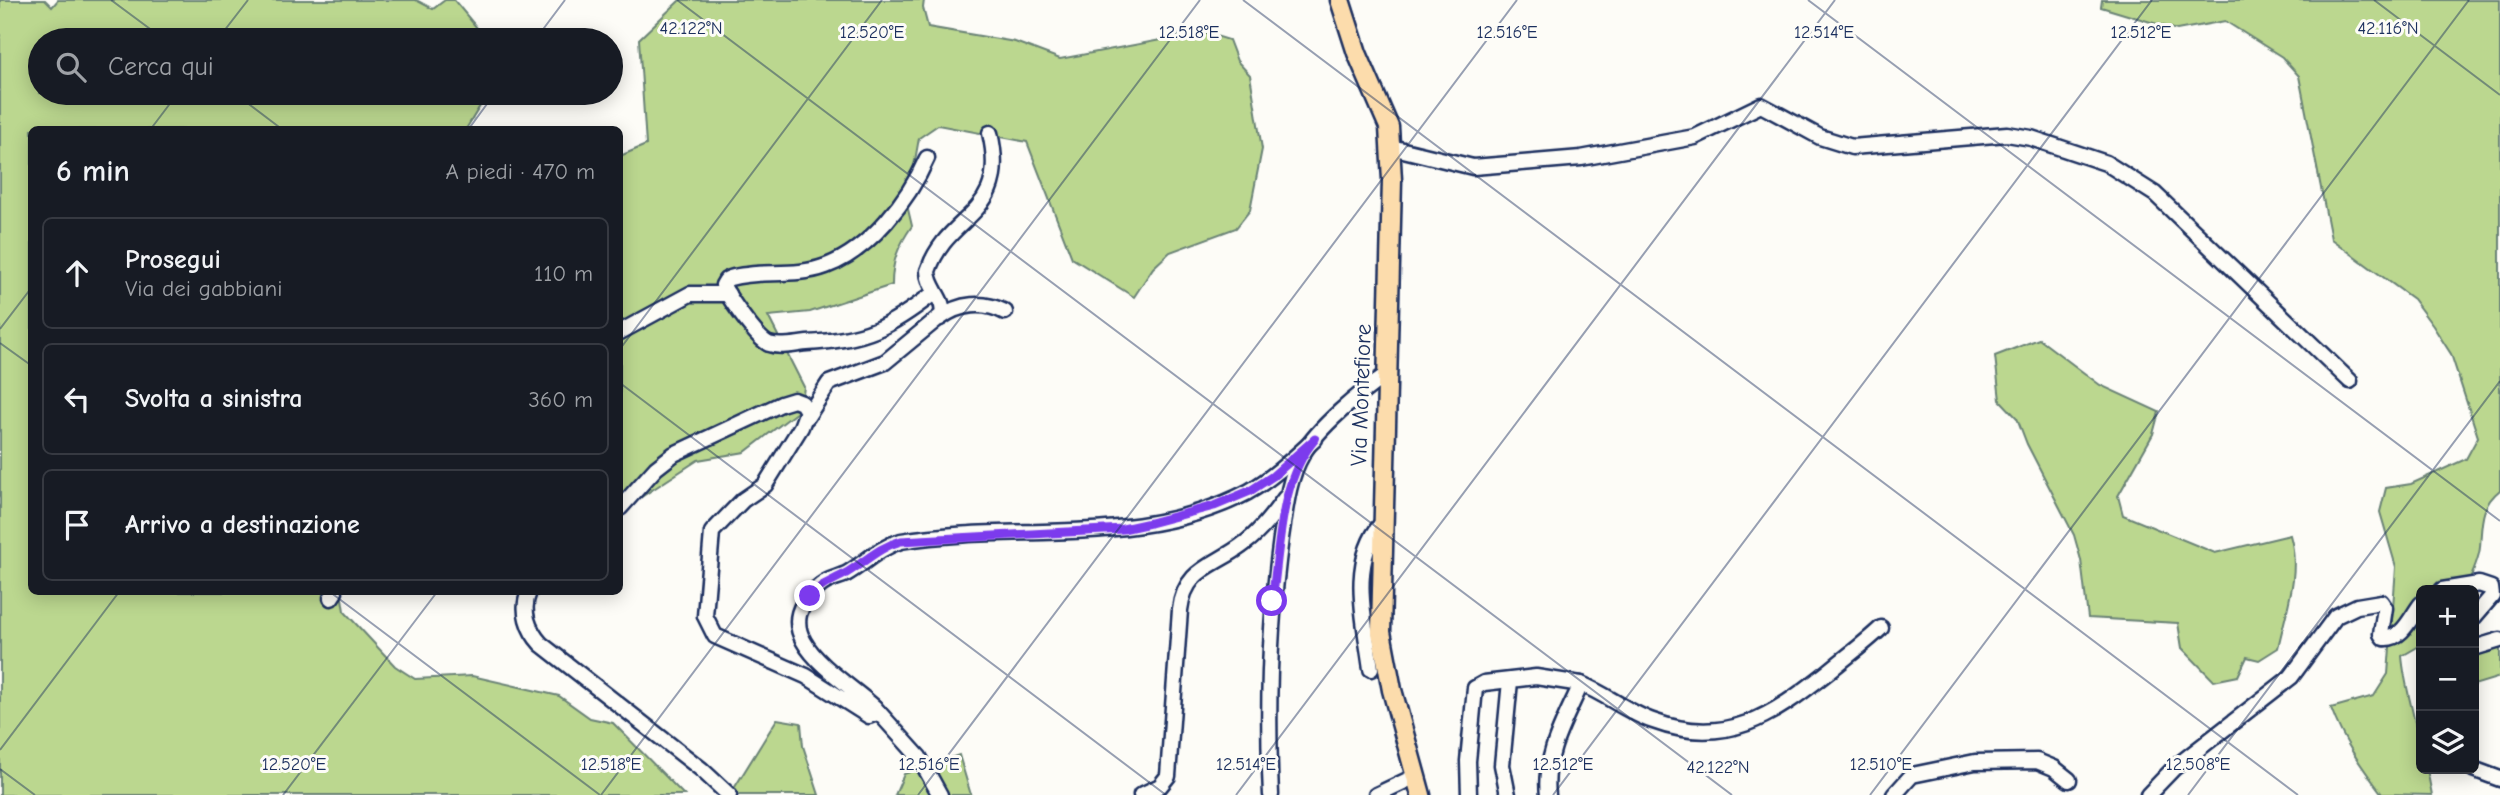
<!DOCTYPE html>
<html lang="it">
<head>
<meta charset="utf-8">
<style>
	body { margin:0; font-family:"Comic Neue",sans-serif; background:#242831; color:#f1f3f6 }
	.controls { position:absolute; right:21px; bottom:21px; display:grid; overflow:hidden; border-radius:10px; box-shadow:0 4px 18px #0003 }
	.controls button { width:63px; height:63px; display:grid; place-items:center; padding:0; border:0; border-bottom:2px solid #363941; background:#171b24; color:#f1f3f6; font:35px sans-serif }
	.stop { position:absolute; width:21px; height:21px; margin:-16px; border:5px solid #7c3aed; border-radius:50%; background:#fff }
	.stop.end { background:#7c3aed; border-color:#fff; box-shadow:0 2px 7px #0008 }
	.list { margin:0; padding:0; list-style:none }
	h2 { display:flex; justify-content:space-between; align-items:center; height:91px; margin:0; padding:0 28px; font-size:30px }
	h2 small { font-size:23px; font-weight:400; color:#9ea1a6 }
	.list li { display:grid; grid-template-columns:46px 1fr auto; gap:21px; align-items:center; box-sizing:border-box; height:112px; margin:0 14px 14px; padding:0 14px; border:2px solid #363941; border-radius:10px }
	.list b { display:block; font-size:26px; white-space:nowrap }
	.list p { margin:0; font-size:23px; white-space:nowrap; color:#9ea1a6 }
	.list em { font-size:23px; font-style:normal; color:#9ea1a6 }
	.icon { flex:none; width:38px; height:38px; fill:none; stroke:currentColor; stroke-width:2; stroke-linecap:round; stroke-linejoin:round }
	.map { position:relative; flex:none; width:2500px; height:795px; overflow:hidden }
	.search { position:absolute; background:#171b24; box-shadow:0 4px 18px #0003; left:28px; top:28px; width:595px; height:77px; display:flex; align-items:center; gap:18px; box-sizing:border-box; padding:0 24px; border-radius:38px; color:#9ea1a6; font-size:26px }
	.panel { position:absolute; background:#171b24; box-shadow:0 4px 18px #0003; left:28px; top:126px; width:595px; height:469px; border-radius:10px }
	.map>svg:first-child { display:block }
	.green { fill:#bbd78f; stroke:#6b8376; stroke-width:2 }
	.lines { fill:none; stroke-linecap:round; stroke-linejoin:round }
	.minor-casing { stroke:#1b2f5e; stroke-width:19 }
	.major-casing { stroke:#1b2f5e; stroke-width:23 }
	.minor { stroke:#fdfcf7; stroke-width:14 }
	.major { stroke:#fcdcac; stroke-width:18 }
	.route { stroke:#7c3aed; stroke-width:9 }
	.ticks { fill:none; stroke:#1b2f5e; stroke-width:2; stroke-opacity:0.45 }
	.labels { text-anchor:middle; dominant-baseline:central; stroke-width:6; stroke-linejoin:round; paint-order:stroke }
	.street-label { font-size:23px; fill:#1b2f5e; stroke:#fdfcf7 }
	.ticks-label { font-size:18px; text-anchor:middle; fill:#1b2f5e; stroke:#fdfcf7; stroke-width:6; stroke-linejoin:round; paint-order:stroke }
</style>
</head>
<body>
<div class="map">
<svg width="2500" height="795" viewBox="0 0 2500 795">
	<rect width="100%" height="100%" fill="#fdfcf7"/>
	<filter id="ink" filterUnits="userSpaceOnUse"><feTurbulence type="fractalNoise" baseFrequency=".0143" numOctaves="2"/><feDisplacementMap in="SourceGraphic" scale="14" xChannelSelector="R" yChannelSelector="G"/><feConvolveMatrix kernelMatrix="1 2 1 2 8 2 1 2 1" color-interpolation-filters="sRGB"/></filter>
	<g filter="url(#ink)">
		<g class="green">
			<polygon points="0,0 45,0 52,7 58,0 416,0 433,9 445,0 454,0 487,40 40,40 40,93 488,93 466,129 32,130 32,592 341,592 344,611 395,666 415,679 472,676 559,696 590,718 613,723 684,795 0,795"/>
			<path d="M680,0h244l-1,8 5,19 87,15 45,17 143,-27 26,8 8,21 13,14 12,74 -12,61 -14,18 -66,24 -17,16 -19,29 -62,-39 -45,-116 -89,-17 -19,13 -12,67 5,21c-14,20 -20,35 -20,59l-82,27 -42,4 36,71 -3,22 -56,43 -47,8 -78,51v-355l26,-11 -7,-106z"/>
			<path d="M2102,0h398v490c-20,16 -18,33 -20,57 -1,14 -10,30 -15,43h-44v55l-19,11c3,38 19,74 19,113h6l5,26 -50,-1c-21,-28 -39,-53 -51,-86l43,-12 14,-22 8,-107 -16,-55 6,-24 25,-4 55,-25 12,-22 -27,-83 -18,-28 -20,-27 -82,-60 -32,-163 -17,-19 -57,-36 -48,9 -76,-23z"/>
			<path d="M2039,339l61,46 59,27 -6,22 -35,62 5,19 92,38 75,-18c11,38 -4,75 -12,113l-19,12 -12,-3 -9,19 -24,5 -32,-33 -4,-25 -90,-5 -7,-58 -7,-25 -47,-91 -10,-26 -17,-18 -5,-44z"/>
			<polygon points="2500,648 2500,677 2474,685 2474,655"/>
			<polygon points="777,719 801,723 803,746 819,795 730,795"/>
			<polygon points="959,755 971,795 895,795 904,774"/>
		</g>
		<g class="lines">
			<g class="minor-casing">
				<g id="minor">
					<polyline points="1391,147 1473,167 1581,158 1695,137 1761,105 1820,137 1852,147 2007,134 2031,138 2106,163 2155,194 2350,381"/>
					<path d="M927,158c-18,41 -57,92 -101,108 -32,12 -65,3 -96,12 -5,2 -4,2 -7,7 5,12 34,54 46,59 11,4 27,0 38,-1 58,-3 82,-15 127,-50"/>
					<path d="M940,318c19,-15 44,-17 65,-6"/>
					<polyline points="620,332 690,294 728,294"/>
					<path d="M807,417l22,-34 56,-21 57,-47c4,-15 -14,-27 -14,-44 20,-60 82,-53 62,-138"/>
					<path d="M620,508l36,-40 18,-14 107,-50 13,-4 8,3 5,8 -6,16 -36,58 -22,15 -31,32 -7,84 10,20 91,40 63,40 5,-2v-7c-32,-30 -116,-73 -53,-122 7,-6 16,-7 25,-11 19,-11 32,-26 55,-33 115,-19 239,8 347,-49 25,-14 46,-34 67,-53"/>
					<polyline points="2442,590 2479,584 2491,588 2492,596 2474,617"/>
					<path d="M529,592c-8,18 -1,38 12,52l160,125 28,26"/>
					<polyline points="331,598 335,592"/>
					<polyline points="2474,648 2500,640"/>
					<path d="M1371,669c-6,-47 -23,-107 11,-146"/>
					<path d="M1581,684c25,10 46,28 72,37 73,27 119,-5 175,-49 18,-15 36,-28 53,-44"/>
					<polyline points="874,707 919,757 940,795"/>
					<polyline points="2473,769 2500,779"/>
					<path d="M1141,795l19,-9 8,-10 12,-166c5,-43 35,-43 65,-67 16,-12 28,-28 40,-45"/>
					<path d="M1271,795c-4,-87 -2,-170 10,-257 4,-25 7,-60 21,-83 16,-28 58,-62 85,-81"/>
					<polyline points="1376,795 1416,776"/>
					<path d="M1469,795l-1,-34 7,-73 9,-5 52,-6 45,7c-15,34 -38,72 -33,111"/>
					<polyline points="1508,795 1502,765 1510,681"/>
					<polyline points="1894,795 1912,775 1975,762 2037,761 2054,768 2069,780"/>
					<path d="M2148,795l26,-27 117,-91 45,-61 21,-10 24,-4 4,6 -4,26 3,4c18,2 27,-21 37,-34"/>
				</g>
			</g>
			<g class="major-casing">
				<polyline id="major" points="1340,0 1357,53 1389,127 1392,180 1381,632 1392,690 1421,795"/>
			</g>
			<use href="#minor" class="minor"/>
			<use href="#major" class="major"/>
		</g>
	</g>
	<g class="lines" filter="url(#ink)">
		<path class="route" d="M810,596c12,-13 24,-15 38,-24 18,-11 31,-25 53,-31l222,-12 27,-6 64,-17 36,-15 23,-15 42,-37c-36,41 -35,110 -43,162"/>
	</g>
	<path class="ticks" d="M111,0l54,40M677,0l1055,795M1243,0l1055,795M1808,0l692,521M2374,0l126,95M217,40l31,-40M535,40l30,-40M234,93l49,37M150,130l28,-37M468,130l27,-37M0,329l32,-42M0,343l32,23M620,349l262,-349M620,383l546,412M330,592l270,203M0,750l119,-158M0,769l35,26M283,795l154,-203M601,795l599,-795M918,795l599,-795M1236,795l599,-795M1553,795l599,-795M1870,795l599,-795M2188,795l312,-414"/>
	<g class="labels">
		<g class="street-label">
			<text transform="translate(1361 395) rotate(-88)">Via Montefiore</text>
		</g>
	</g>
	<g class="ticks-label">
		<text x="691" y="34">42.122°N</text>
		<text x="2388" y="34">42.116°N</text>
		<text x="872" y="38">12.520°E</text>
		<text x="1189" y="38">12.518°E</text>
		<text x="1507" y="38">12.516°E</text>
		<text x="1824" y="38">12.514°E</text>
		<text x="2141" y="38">12.512°E</text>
		<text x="294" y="770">12.520°E</text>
		<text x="611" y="770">12.518°E</text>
		<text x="929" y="770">12.516°E</text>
		<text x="1246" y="770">12.514°E</text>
		<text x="1563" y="770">12.512°E</text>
		<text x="1881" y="770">12.510°E</text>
		<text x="2198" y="770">12.508°E</text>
		<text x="1718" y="773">42.122°N</text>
	</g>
</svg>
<div class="controls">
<button>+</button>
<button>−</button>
<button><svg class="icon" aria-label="layers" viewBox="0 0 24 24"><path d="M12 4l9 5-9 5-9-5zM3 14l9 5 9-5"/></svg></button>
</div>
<div class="stop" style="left:1272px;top:601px"></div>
<div class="stop end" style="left:810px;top:596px"></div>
<div class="search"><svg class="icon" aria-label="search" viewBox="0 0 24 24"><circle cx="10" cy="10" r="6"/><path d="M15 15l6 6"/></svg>Cerca qui</div>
<section class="panel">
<h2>6 min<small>A piedi · 470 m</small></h2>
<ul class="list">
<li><svg class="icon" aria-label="ahead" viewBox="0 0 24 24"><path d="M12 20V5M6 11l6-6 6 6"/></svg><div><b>Prosegui</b><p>Via dei gabbiani</p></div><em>110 m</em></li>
<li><svg class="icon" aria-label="left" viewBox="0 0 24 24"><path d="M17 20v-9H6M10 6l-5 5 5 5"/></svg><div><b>Svolta a sinistra</b></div><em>360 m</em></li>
<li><svg class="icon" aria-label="arrive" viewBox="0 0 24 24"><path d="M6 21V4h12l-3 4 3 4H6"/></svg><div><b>Arrivo a destinazione</b></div></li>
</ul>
</section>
</div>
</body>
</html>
